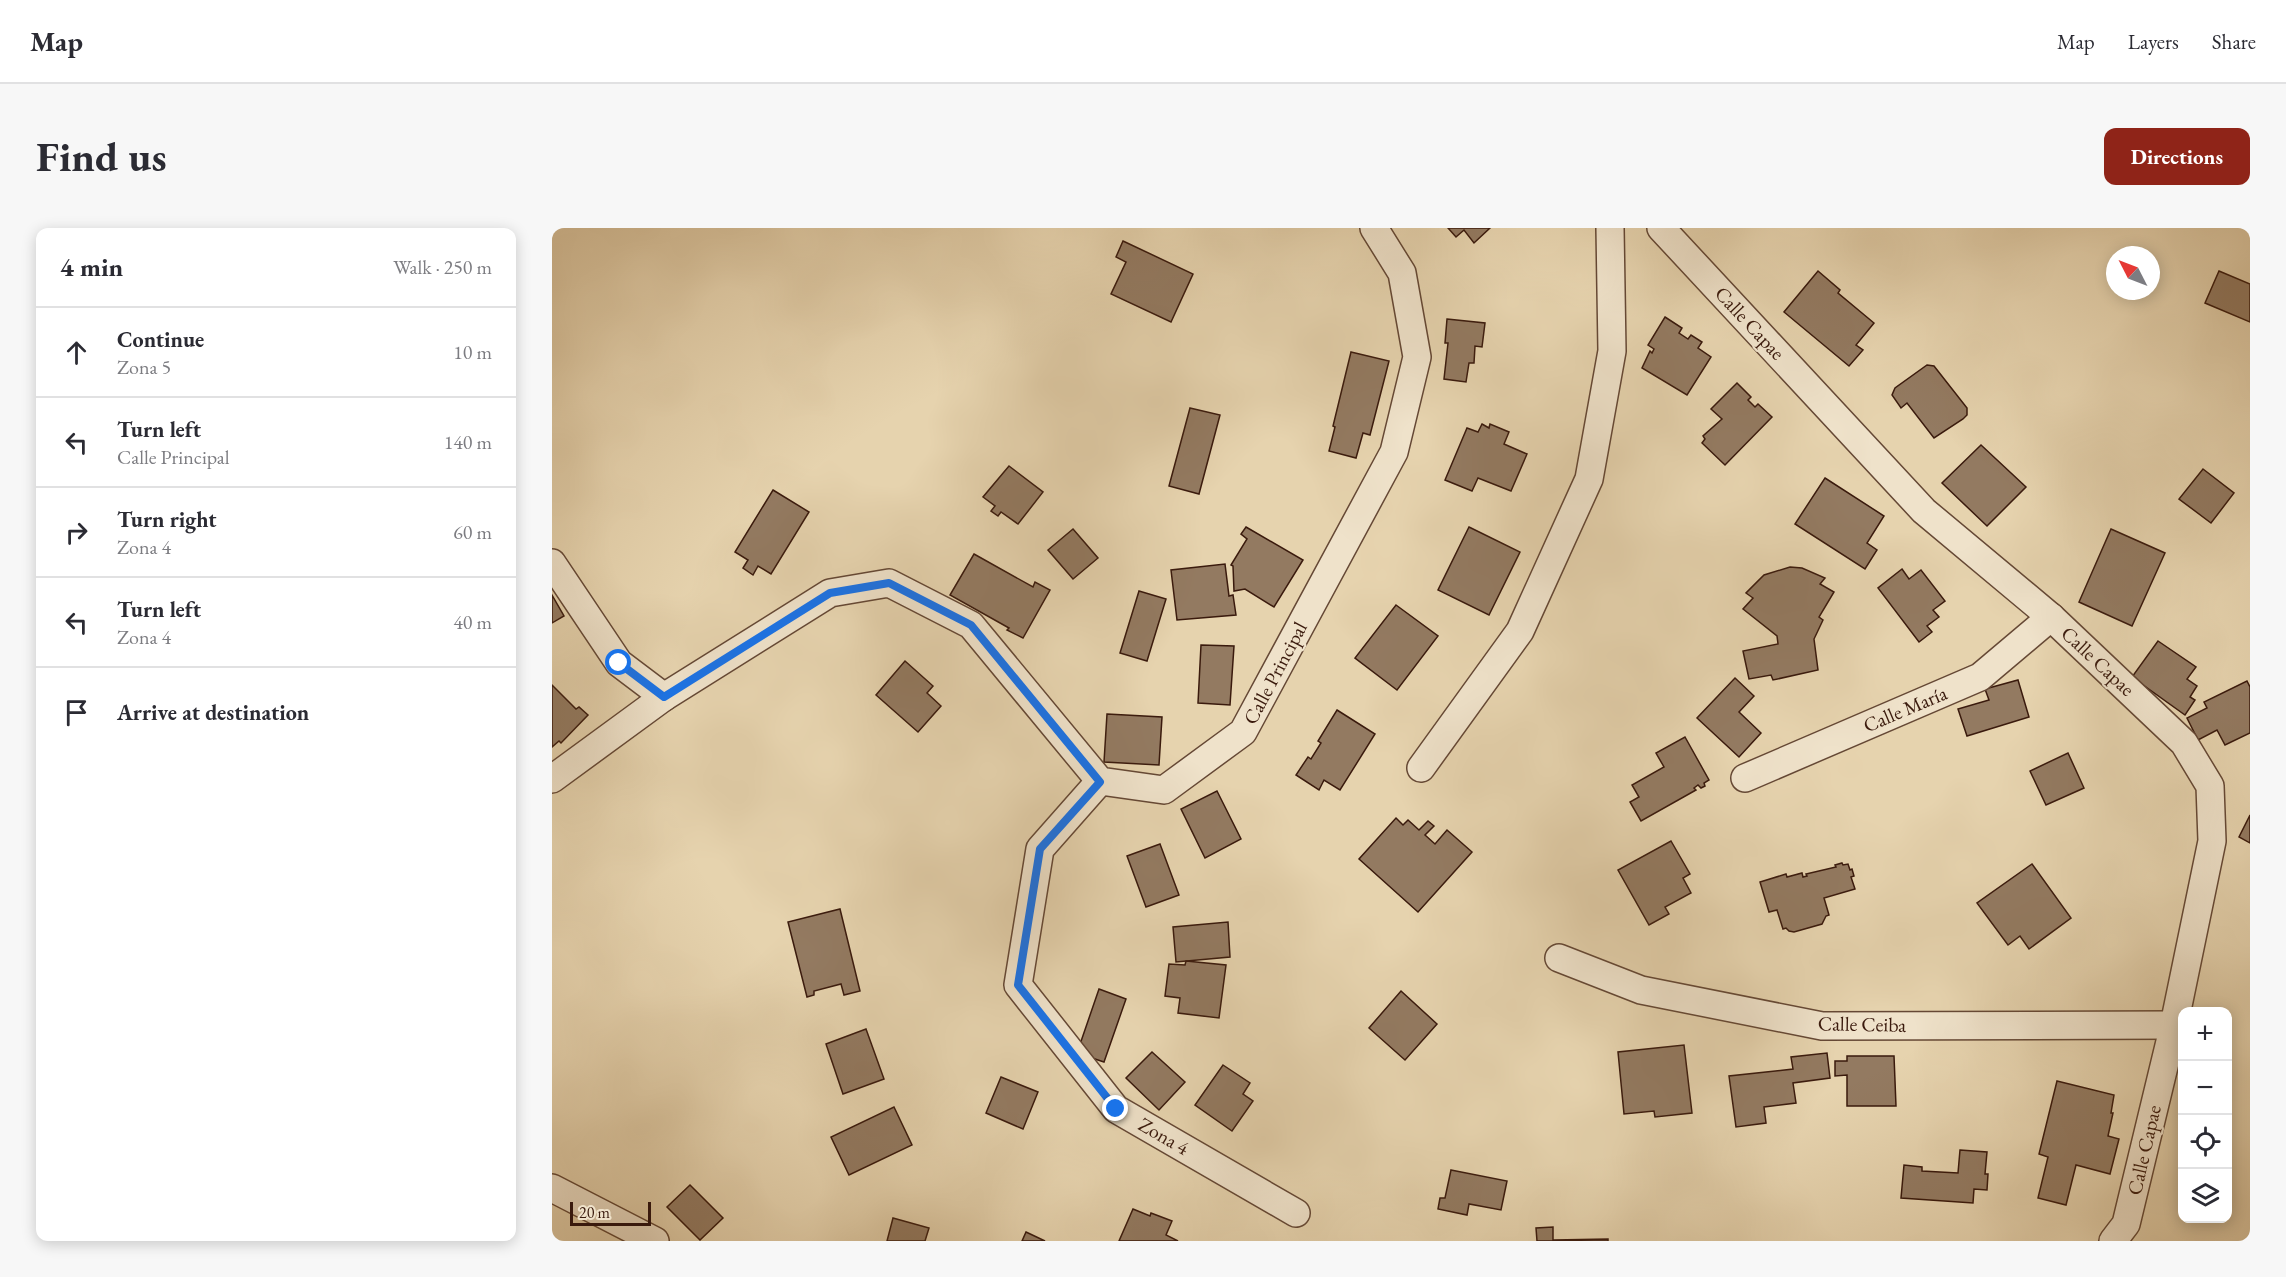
<!DOCTYPE html>
<html lang="en">
<head>
<meta charset="utf-8">
<style>
	body { margin:0; font-family:"EB Garamond",serif; background:#f7f7f7; color:#2b2b33 }
	.controls { position:absolute; right:18px; bottom:18px; display:grid; overflow:hidden; border-radius:12px; box-shadow:0 3px 15px #0003 }
	.controls button { width:54px; height:54px; display:grid; place-items:center; padding:0; border:0; border-bottom:2px solid #e1e1e2; background:#fff; color:#2b2b33; font:30px sans-serif }
	.compass { position:absolute; left:1554px; top:18px; width:54px; height:54px; border-radius:50%; background:#fff; box-shadow:0 3px 15px #0003; rotate:312deg }
	.scale { position:absolute; left:18px; bottom:15px; width:81px; box-sizing:border-box; padding-left:6px; border:3px solid #3a1a0d; border-top:0; font-size:16px; line-height:21px; white-space:nowrap; color:#3a1a0d; -webkit-text-stroke:4px #efe2ca; paint-order:stroke }
	.stop { position:absolute; width:18px; height:18px; margin:-14px; border:4px solid #1a73e8; border-radius:50%; background:#fff }
	.stop.end { background:#1a73e8; border-color:#fff; box-shadow:0 2px 6px #0008 }
	.list { margin:0; padding:0; list-style:none }
	h2 { display:flex; justify-content:space-between; align-items:center; height:78px; margin:0; padding:0 24px; font-size:26px }
	h2 small { font-size:20px; font-weight:400; color:#7c7c81 }
	.list li { display:grid; grid-template-columns:39px 1fr auto; gap:18px; align-items:center; box-sizing:border-box; height:90px; padding:0 24px; border-top:2px solid #e1e1e2 }
	.list b { display:block; font-size:22px; white-space:nowrap }
	.list p { margin:0; font-size:20px; white-space:nowrap; color:#7c7c81 }
	.list em { font-size:20px; font-style:normal; color:#7c7c81 }
	.icon { flex:none; width:33px; height:33px; fill:none; stroke:currentColor; stroke-width:2; stroke-linecap:round; stroke-linejoin:round }
	.map { position:relative; flex:none; width:1698px; height:1013px; overflow:hidden; border-radius:12px }
	header { display:flex; align-items:center; gap:36px; box-sizing:border-box; height:84px; padding:0 30px; background:#fff; border-bottom:2px solid #e1e1e2 }
	header strong { font-size:28px }
	nav { display:flex; gap:33px; margin-inline-start:auto; font-size:21px }
	.intro { display:flex; align-items:center; justify-content:space-between; box-sizing:border-box; height:144px; padding:0 36px }
	h1 { margin:0; font-size:42px }
	.button { padding:15px 27px; border-radius:12px; background:#8f2418; color:#fff; font-size:21px; font-weight:700 }
	main { display:flex; gap:36px; padding:0 36px }
	aside { flex:1; background:#fff; border-radius:12px; box-shadow:0 3px 15px #0003 }
	.map>svg:first-child { display:block }
	.building { fill:#937a61; stroke:#3a1a0d; stroke-width:1.5 }
	.lines { fill:none; stroke-linecap:round; stroke-linejoin:round }
	.minor-casing { stroke:#654835; stroke-width:30 }
	.minor { stroke:#efe2ca; stroke-width:27 }
	.route { stroke:#1a73e8; stroke-width:8 }
	.labels { text-anchor:middle; dominant-baseline:central; stroke-width:4.5; stroke-linejoin:round; paint-order:stroke }
	.street-label { font-size:20px; fill:#3a1a0d; stroke:#efe2ca }
</style>
</head>
<body>
<header>
<strong>Map</strong>
<nav><a>Map</a><a>Layers</a><a>Share</a></nav>
</header>
<div class="intro"><h1>Find us</h1><a class="button">Directions</a></div>
<main>
<aside>
<h2>4 min<small>Walk · 250 m</small></h2>
<ul class="list">
<li><svg class="icon" aria-label="ahead" viewBox="0 0 24 24"><path d="M12 20V5M6 11l6-6 6 6"/></svg><div><b>Continue</b><p>Zona 5</p></div><em>10 m</em></li>
<li><svg class="icon" aria-label="left" viewBox="0 0 24 24"><path d="M17 20v-9H6M10 6l-5 5 5 5"/></svg><div><b>Turn left</b><p>Calle Principal</p></div><em>140 m</em></li>
<li><svg class="icon" aria-label="right" viewBox="0 0 24 24"><path d="M7 20v-9h11M14 6l5 5-5 5"/></svg><div><b>Turn right</b><p>Zona 4</p></div><em>60 m</em></li>
<li><svg class="icon" aria-label="left" viewBox="0 0 24 24"><path d="M17 20v-9H6M10 6l-5 5 5 5"/></svg><div><b>Turn left</b><p>Zona 4</p></div><em>40 m</em></li>
<li><svg class="icon" aria-label="arrive" viewBox="0 0 24 24"><path d="M6 21V4h12l-3 4 3 4H6"/></svg><div><b>Arrive at destination</b></div></li>
</ul>
</aside>
<div class="map">
<svg width="1698" height="1013" viewBox="0 0 1698 1013">
	<rect width="100%" height="100%" fill="#e6d3ae"/>
	<filter id="stains"><feTurbulence type="fractalNoise" baseFrequency=".00333" numOctaves="4"/><feColorMatrix values="0 0 0 0 .2 0 0 0 0 .09 0 0 0 0 .02 0 0 0 .5 -.17"/></filter>
	<radialGradient id="worn" r=".72"><stop offset=".6" stop-color="#630" stop-opacity="0"/><stop offset="1" stop-color="#630" stop-opacity=".3"/></radialGradient>
	<g class="building">
		<polygon points="896,0 938,0 922,15 912,2 904,9"/>
		<polygon points="571,13 641,46 619,94 559,66 574,34 564,29"/>
		<polygon points="1266,43 1288,62 1286,65 1322,95 1304,117 1311,122 1297,138 1232,84"/>
		<polygon points="1667,43 1698,56 1698,94 1653,75"/>
		<polygon points="1113,89 1130,100 1127,105 1136,111 1139,107 1150,114 1146,120 1159,129 1135,167 1090,140 1098,123 1100,125 1102,121 1096,117"/>
		<polygon points="895,91 933,95 930,119 923,118 922,135 917,135 914,154 892,151 896,115 893,115"/>
		<polygon points="799,124 837,133 818,207 811,205 804,230 777,223 783,199 781,198"/>
		<polygon points="1375,137 1382,138 1415,180 1415,187 1411,191 1382,210 1355,175 1349,180 1340,167 1343,160"/>
		<polygon points="1185,155 1199,169 1196,172 1203,179 1206,176 1220,189 1173,237 1150,215 1153,211 1151,208 1170,191 1159,181"/>
		<polygon points="638,180 668,187 647,266 617,258"/>
		<polygon points="930,196 937,200 938,196 957,204 952,216 975,226 959,263 926,250 920,263 893,252 915,200 926,204"/>
		<polygon points="1429,217 1474,259 1435,298 1390,255"/>
		<polygon points="457,238 491,264 466,296 449,284 446,288 439,283 443,278 431,269"/>
		<polygon points="1651,241 1682,265 1659,295 1627,271"/>
		<polygon points="1273,250 1332,288 1315,315 1325,322 1313,341 1243,296"/>
		<polygon points="221,262 257,284 219,346 206,338 201,347 191,340 196,332 183,324"/>
		<polygon points="694,299 751,332 722,379 693,361 682,363 681,338 679,337 695,311 689,306"/>
		<polygon points="917,299 968,324 937,387 886,362"/>
		<polygon points="521,301 546,330 521,351 496,322"/>
		<polygon points="1559,301 1613,325 1580,398 1527,374"/>
		<polygon points="422,326 481,359 483,354 498,362 471,410 455,402 457,400 398,367"/>
		<polygon points="673,336 677,368 681,367 684,387 625,392 619,342"/>
		<polygon points="1238,339 1250,340 1273,350 1268,356 1282,364 1267,389 1271,392 1262,411 1266,442 1221,452 1219,447 1197,451 1191,423 1226,416 1225,408 1191,381 1201,370 1194,365 1212,347"/>
		<polygon points="1350,341 1357,351 1369,342 1393,373 1381,382 1387,389 1375,398 1380,404 1367,414 1326,360"/>
		<polygon points="587,363 614,371 595,433 568,425"/>
		<polygon points="0,367 12,388 0,395"/>
		<polygon points="844,377 886,408 845,462 803,430"/>
		<polygon points="1606,413 1644,439 1635,451 1645,458 1638,469 1643,472 1633,487 1580,449"/>
		<polygon points="649,417 682,418 678,477 646,475"/>
		<polygon points="353,433 381,458 375,465 389,478 366,504 324,467"/>
		<polygon points="1183,450 1202,468 1187,484 1209,505 1187,529 1145,490"/>
		<polygon points="1466,452 1477,489 1415,508 1406,481 1437,472 1433,461"/>
		<polygon points="1695,453 1698,459 1698,505 1673,517 1665,502 1646,512 1635,490 1655,480 1652,474"/>
		<polygon points="0,457 24,481 27,479 36,487 9,515 7,513 0,519"/>
		<polygon points="785,482 823,506 788,562 772,552 767,562 744,547 756,529 759,531 769,515 766,513"/>
		<polygon points="555,486 610,489 607,537 552,534"/>
		<polygon points="1133,509 1157,552 1152,555 1153,558 1149,560 1146,557 1142,560 1144,562 1089,593 1078,574 1087,569 1080,557 1112,539 1104,525"/>
		<polygon points="1516,525 1532,560 1494,577 1478,543"/>
		<polygon points="665,563 689,611 653,630 629,581"/>
		<polygon points="1698,587 1698,615 1687,609"/>
		<polygon points="844,590 851,597 856,592 867,602 876,593 882,598 873,607 883,616 895,602 920,624 866,684 807,631"/>
		<polygon points="1119,613 1138,646 1131,650 1139,665 1113,679 1117,686 1097,697 1066,642"/>
		<polygon points="608,616 627,667 594,679 575,628"/>
		<polygon points="1290,635 1291,637 1296,636 1298,642 1300,641 1302,648 1299,649 1303,661 1272,670 1277,687 1274,688 1270,696 1242,704 1237,703 1234,700 1231,701 1225,682 1217,684 1208,654 1234,646 1235,649 1250,645 1251,649 1255,648 1254,646 1284,639 1283,637"/>
		<polygon points="1480,636 1519,690 1477,721 1468,708 1456,717 1425,675"/>
		<polygon points="288,681 308,763 292,767 289,756 262,763 262,767 255,769 236,694"/>
		<polygon points="676,694 678,729 624,734 621,699"/>
		<polygon points="634,733 674,737 667,790 626,785 628,770 613,768 617,736 633,737"/>
		<polygon points="547,761 574,771 552,834 525,825"/>
		<polygon points="849,763 885,796 853,832 817,800"/>
		<polygon points="314,801 332,851 291,866 274,816"/>
		<polygon points="1132,817 1140,885 1103,889 1102,883 1072,886 1066,824"/>
		<polygon points="600,824 633,854 607,882 574,850"/>
		<polygon points="1275,825 1278,850 1241,855 1244,875 1212,879 1214,895 1184,899 1177,848 1241,841 1239,829"/>
		<polygon points="1295,828 1342,828 1344,878 1295,878 1295,847 1283,848 1283,833 1295,833"/>
		<polygon points="671,837 698,855 691,866 701,873 680,903 643,877"/>
		<polygon points="449,849 486,864 471,901 434,885"/>
		<polygon points="1505,853 1562,867 1559,885 1561,885 1556,908 1567,911 1558,946 1524,937 1514,977 1486,970 1496,929 1487,926"/>
		<polygon points="342,879 360,917 297,947 279,909"/>
		<polygon points="1408,922 1435,924 1433,946 1436,946 1435,962 1422,961 1421,975 1349,970 1352,937 1370,939 1370,943 1406,945"/>
		<polygon points="899,942 955,953 949,982 917,976 915,987 886,981 888,970 893,970"/>
		<polygon points="138,957 171,990 148,1012 115,979"/>
		<polygon points="581,981 598,988 599,985 620,993 614,1007 626,1013 567,1013"/>
		<polygon points="341,990 377,1000 373,1013 335,1013"/>
		<polygon points="1001,999 1001,1012 1056,1011 1056,1013 985,1013 984,1000"/>
		<polygon points="474,1004 493,1013 470,1013"/>
	</g>
	<g class="lines">
		<g class="minor-casing">
			<g id="minor">
				<polyline points="1109,0 1372,283 1499,389 1632,515 1658,558 1660,613 1622,797 1574,996 1561,1013"/>
				<polyline points="0,335 67,435 112,469"/>
				<polyline points="869,540 968,403 1037,251 1060,123 1058,0"/>
				<polyline points="1193,550 1428,449 1499,389"/>
				<polyline points="0,551 112,469 278,365 337,355 419,397 548,553 612,562 691,504 842,224 865,129 850,45 822,0"/>
				<polyline points="548,553 488,621 466,757 564,881 744,985"/>
				<polyline points="1007,730 1089,762 1270,798 1622,797"/>
				<polyline points="0,960 103,1013"/>
			</g>
		</g>
		<use href="#minor" class="minor"/>
	</g>
	<g class="lines">
		<polyline class="route" points="67,435 112,469 278,365 337,355 419,397 548,554 488,621 466,757 564,881"/>
	</g>
	<g class="labels">
		<g class="street-label">
			<text transform="translate(1198 95) rotate(47)">Calle Capae</text>
			<text transform="translate(1546 433) rotate(43)">Calle Capae</text>
			<text transform="translate(723 445) rotate(-62)">Calle Principal</text>
			<text transform="translate(1353 481) rotate(-23)">Calle María</text>
			<text transform="translate(1310 796) rotate(1)">Calle Ceiba</text>
			<text transform="translate(612 908) rotate(30)">Zona 4</text>
			<text transform="translate(1592 922) rotate(-77)">Calle Capae</text>
		</g>
	</g>
	<rect width="100%" height="100%" filter="url(#stains)"/>
	<rect width="100%" height="100%" fill="url(#worn)"/>
</svg>
<div class="controls">
<button>+</button>
<button>−</button>
<button><svg class="icon" aria-label="locate" viewBox="0 0 24 24"><circle cx="12" cy="12" r="6"/><path d="M12 2v4M12 18v4M2 12h4M18 12h4"/></svg></button>
<button><svg class="icon" aria-label="layers" viewBox="0 0 24 24"><path d="M12 4l9 5-9 5-9-5zM3 14l9 5 9-5"/></svg></button>
</div>
<svg class="compass" viewBox="-18 -18 36 36"><path d="M0-13l5 13h-10z" fill="#e53935"/><path d="M0 13l5-13h-10z" fill="#7c7c81"/></svg>
<div class="scale">20 m</div>
<div class="stop" style="left:67px;top:435px"></div>
<div class="stop end" style="left:564px;top:881px"></div>
</div>
</main>
</body>
</html>
